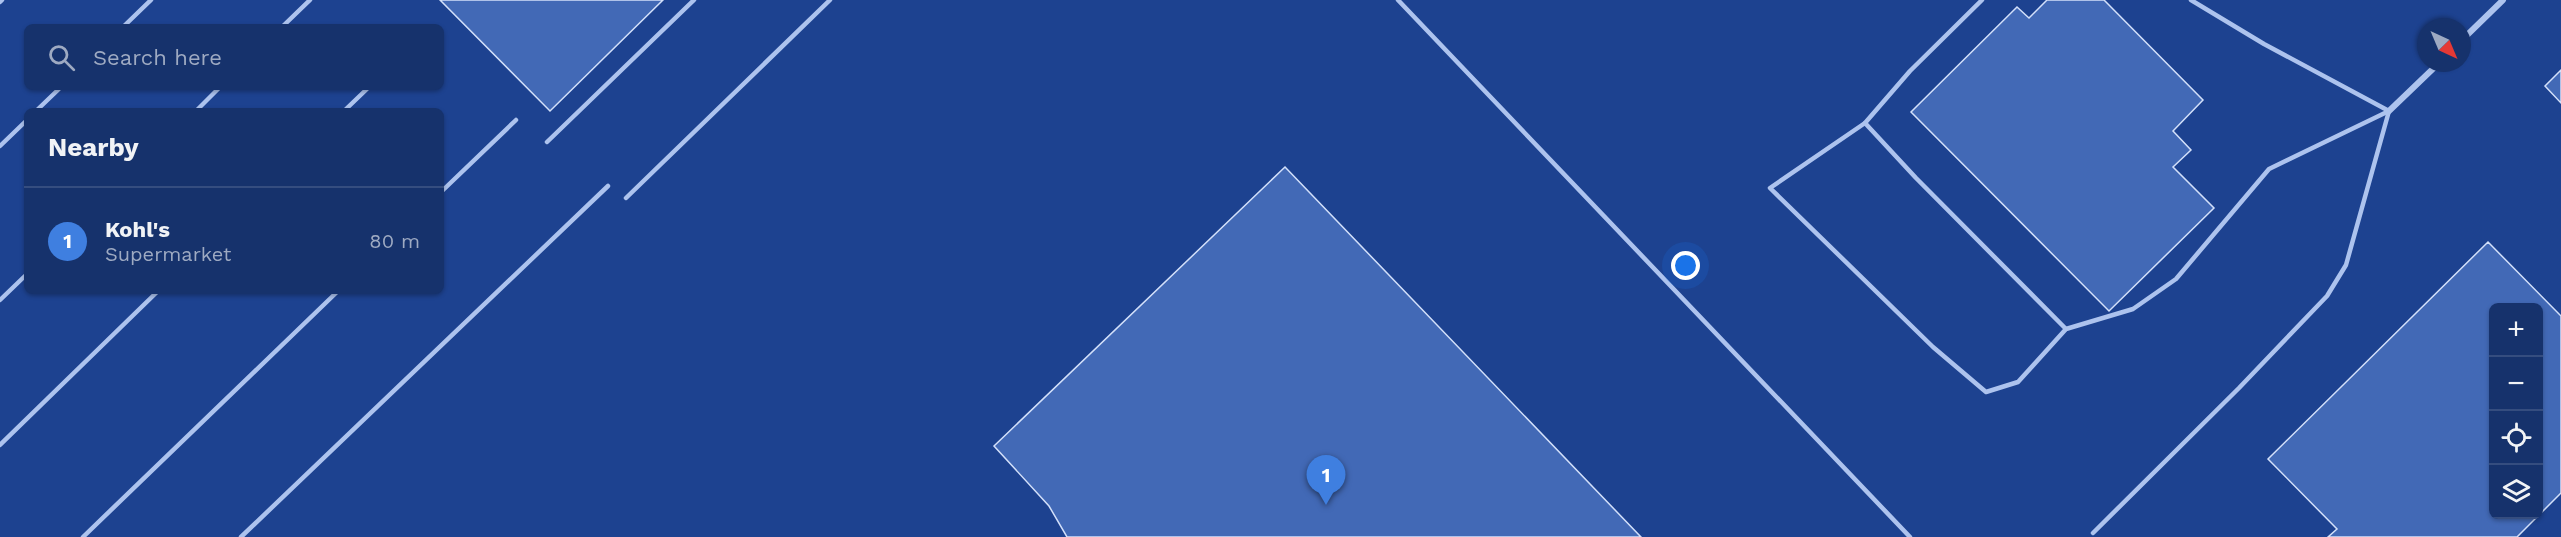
<!DOCTYPE html>
<html lang="en">
<head>
<meta charset="utf-8">
<style>
	body { margin:0; font-family:"Work Sans",sans-serif; background:#1f3a72; color:#f1f3f6 }
	.controls { position:absolute; right:18px; bottom:18px; display:grid; overflow:hidden; border-radius:9px; box-shadow:0 2px 4px #0004 }
	.controls button { width:54px; height:54px; display:grid; place-items:center; padding:0; border:0; border-bottom:2px solid #354d7f; background:#16326c; color:#f1f3f6; font:30px sans-serif }
	.compass { position:absolute; left:2417px; top:18px; width:54px; height:54px; border-radius:50%; background:#16326c; box-shadow:0 2px 4px #0004; rotate:136deg }
	.you { position:absolute; left:1686px; top:266px; width:21px; height:21px; margin:-15px; border:4px solid #fff; border-radius:50%; background:#1a73e8; box-shadow:0 0 0 9px #1a73e833 }
	.badge { display:grid; place-items:center; width:39px; height:39px; border-radius:50%; background:#8bbbb9; color:#fff; font-size:20px; font-weight:700 }
	.pin { position:absolute; translate:-50% -50px; filter:drop-shadow(0 2px 3px #0008) }
	.pin::after { content:''; position:absolute; top:32px; width:21px; height:18px; background:inherit; clip-path:polygon(0 0,100% 0,50% 100%) }
	.list { margin:0; padding:0; list-style:none }
	h2 { display:flex; justify-content:space-between; align-items:center; height:78px; margin:0; padding:0 24px; font-size:26px }
	h2 small { font-size:20px; font-weight:400; color:#9eaac2 }
	.list li { display:grid; grid-template-columns:39px 1fr auto; gap:18px; align-items:center; box-sizing:border-box; height:108px; padding:0 24px; border-top:2px solid #354d7f }
	.list b { display:block; font-size:22px; white-space:nowrap }
	.list p { margin:0; font-size:20px; white-space:nowrap; color:#9eaac2 }
	.list em { font-size:20px; font-style:normal; color:#9eaac2 }
	.icon { flex:none; width:33px; height:33px; fill:none; stroke:currentColor; stroke-width:2; stroke-linecap:round; stroke-linejoin:round }
	.map { position:relative; flex:none; width:2561px; height:537px; overflow:hidden }
	.search { position:absolute; background:#16326c; box-shadow:0 2px 4px #0004; left:24px; top:24px; width:420px; height:66px; display:flex; align-items:center; gap:15px; box-sizing:border-box; padding:0 21px; border-radius:9px; color:#9eaac2; font-size:22px }
	.panel { position:absolute; background:#16326c; box-shadow:0 2px 4px #0004; left:24px; top:108px; width:420px; height:186px; border-radius:9px }
	.map>svg:first-child { display:block }
	.building { fill:#4269b6; stroke:#d3e0fa; stroke-width:1.5; fill-rule:evenodd }
	.lines { fill:none; stroke-linecap:round; stroke-linejoin:round }
	.service { stroke:#adc3ee; stroke-width:4.5 }
	.minor { stroke:#adc3ee; stroke-width:6 }
</style>
</head>
<body>
<div class="map">
<svg width="2561" height="537" viewBox="0 0 2561 537">
	<rect width="100%" height="100%" fill="#1d4290"/>
	<g class="building">
		<polygon points="440,0 663,0 550,111"/>
		<polygon points="2047,0 2104,0 2203,100 2173,131 2191,150 2173,167 2214,208 2109,311 1911,112 2017,7 2029,18"/>
		<polygon points="2561,70 2561,103 2545,86"/>
		<polygon points="1285,167 1641,537 1067,537 1049,506 994,446"/>
		<path d="M2488,242l73,74v177l-44,44h-189l9,-8 -69,-70zM2494,308h44v206h-44z"/>
	</g>
	<g class="lines">
		<g class="service">
			<polyline points="1398,0 1910,537"/>
			<polyline points="1982,0 1910,71 1865,123 1916,178 2066,329 2133,309 2176,279 2269,169 2389,111"/>
			<polyline points="2191,0 2264,44 2389,111"/>
			<polyline points="0,2 2,0"/>
			<polyline points="123,27 151,0"/>
			<polyline points="282,27 310,0"/>
			<polyline points="36,111 61,87"/>
			<polyline points="196,111 220,87"/>
			<polyline points="344,111 369,87"/>
			<polyline points="1865,123 1770,188 1933,347 1986,392 2018,382 2066,329"/>
			<polyline points="547,142 694,0"/>
			<polyline points="0,146 27,120"/>
			<polyline points="441,192 516,120"/>
			<polyline points="626,198 830,0"/>
			<polyline points="0,300 27,274"/>
			<polyline points="0,445 158,291"/>
			<polyline points="2093,533 2239,388 2327,296 2346,265 2389,111"/>
			<polyline points="83,537 338,291"/>
			<polyline points="241,537 608,186"/>
		</g>
		<g class="minor">
			<polyline points="2462,40 2503,0"/>
			<polyline points="2389,111 2439,63"/>
		</g>
	</g>
</svg>
<div class="controls">
<button>+</button>
<button>−</button>
<button><svg class="icon" aria-label="locate" viewBox="0 0 24 24"><circle cx="12" cy="12" r="6"/><path d="M12 2v4M12 18v4M2 12h4M18 12h4"/></svg></button>
<button><svg class="icon" aria-label="layers" viewBox="0 0 24 24"><path d="M12 4l9 5-9 5-9-5zM3 14l9 5 9-5"/></svg></button>
</div>
<svg class="compass" viewBox="-18 -18 36 36"><path d="M0-13l5 13h-10z" fill="#e53935"/><path d="M0 13l5-13h-10z" fill="#9eaac2"/></svg>
<div class="you"></div>
<div class="pin badge" style="left:1326px;top:505px;background:#3f7fe0">1</div>
<div class="search"><svg class="icon" aria-label="search" viewBox="0 0 24 24"><circle cx="10" cy="10" r="6"/><path d="M15 15l6 6"/></svg>Search here</div>
<section class="panel">
<h2>Nearby<small></small></h2>
<ul class="list">
<li><span class="badge" style="background:#3f7fe0">1</span><div><b>Kohl's</b><p>Supermarket</p></div><em>80 m</em></li>
</ul>
</section>
</div>
</body>
</html>
